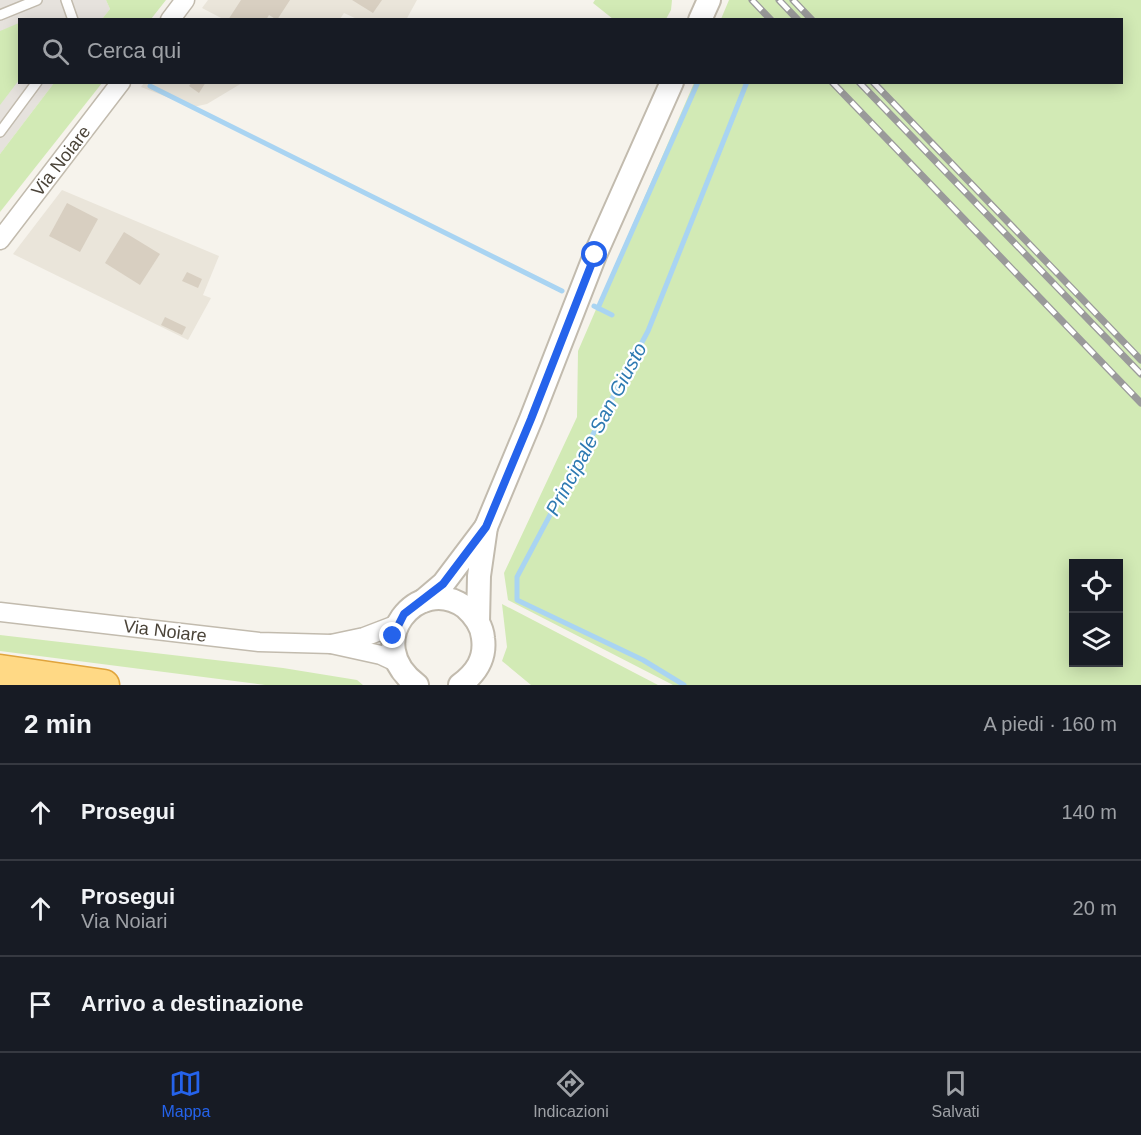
<!DOCTYPE html>
<html lang="it">
<head>
<meta charset="utf-8">
<style>
	body { margin:0; font-family:Helvetica,sans-serif; background:#20242c; color:#f1f3f6 }
	.controls { position:absolute; right:18px; bottom:18px; display:grid; overflow:hidden; border-radius:0px; box-shadow:0 3px 15px #0003 }
	.controls button { width:54px; height:54px; display:grid; place-items:center; padding:0; border:0; border-bottom:2px solid #363941; background:#171b24; color:#f1f3f6; font:30px sans-serif }
	.stop { position:absolute; width:18px; height:18px; margin:-14px; border:4px solid #2563eb; border-radius:50%; background:#fff }
	.stop.end { background:#2563eb; border-color:#fff; box-shadow:0 2px 6px #0008 }
	.list { margin:0; padding:0; list-style:none }
	h2 { display:flex; justify-content:space-between; align-items:center; height:78px; margin:0; padding:0 24px; font-size:26px }
	h2 small { font-size:20px; font-weight:400; color:#9ea1a6 }
	.list li { display:grid; grid-template-columns:39px 1fr auto; gap:18px; align-items:center; box-sizing:border-box; height:96px; padding:0 24px; border-top:2px solid #363941 }
	.list b { display:block; font-size:22px; white-space:nowrap }
	.list p { margin:0; font-size:20px; white-space:nowrap; color:#9ea1a6 }
	.list em { font-size:20px; font-style:normal; color:#9ea1a6 }
	.icon { flex:none; width:33px; height:33px; fill:none; stroke:currentColor; stroke-width:2; stroke-linecap:round; stroke-linejoin:round }
	.map { position:relative; flex:none; width:1141px; height:685px; overflow:hidden }
	.search { position:absolute; background:#171b24; box-shadow:0 3px 15px #0003; left:18px; right:18px; top:18px; height:66px; display:flex; align-items:center; gap:15px; box-sizing:border-box; padding:0 21px; border-radius:0px; color:#9ea1a6; font-size:22px }
	.sheet { height:366px; background:#171b24 }
	nav { display:flex; justify-content:space-around; align-items:center; box-sizing:border-box; height:84px; border-top:2px solid #363941; background:#171b24; font-size:16px; color:#9ea1a6 }
	nav a { display:grid; justify-items:center; gap:3px }
	nav .on { color:#2563eb }
	.map>svg:first-child { display:block }
	.residential { fill:#eae5da }
	.industrial { fill:#e6e2dd }
	.green { fill:#d2eab5; fill-rule:evenodd }
	.lines { fill:none; stroke-linecap:round; stroke-linejoin:round }
	.stream { stroke:#a9d4f2; stroke-width:5 }
	.building { fill:#d8cfc1 }
	.service-casing { stroke:#c2bbae; stroke-width:12 }
	.minor-casing { stroke:#c2bbae; stroke-width:21 }
	.tertiary-casing { stroke:#c2bbae; stroke-width:26 }
	.trunk-casing { stroke:#e0a43c; stroke-width:33 }
	.service { stroke:#fff; stroke-width:9 }
	.minor { stroke:#fff; stroke-width:18 }
	.tertiary { stroke:#fff; stroke-width:22 }
	.trunk { stroke:#ffd985; stroke-width:30 }
	.rail-casing { stroke:#9a9a9a; stroke-width:7 }
	.rail { stroke:#fff; stroke-width:4.5; stroke-dasharray:14; stroke-linecap:butt }
	.route { stroke:#2563eb; stroke-width:8 }
	.labels { text-anchor:middle; dominant-baseline:central; stroke-width:4.5; stroke-linejoin:round; paint-order:stroke }
	.street-label { font-size:18px; fill:#4b4439; stroke:#fff }
	.water-label { font-size:20px; font-style:italic; fill:#2e7ab2; stroke:#fff }
</style>
</head>
<body>
<div class="map">
<svg width="1141" height="685" viewBox="0 0 1141 685">
	<rect width="100%" height="100%" fill="#f6f3ec"/>
	<g class="residential">
		<polygon points="208,0 417,0 406,20 357,19 344,13 340,19 223,19 202,8"/>
		<polygon points="145,82 242,83 207,104 193,107 141,87"/>
		<polygon points="62,190 219,256 203,295 211,298 188,340 13,254"/>
	</g>
	<polygon class="industrial" points="0,0 106,0 110,9 102,19 20,20 20,82 54,83 0,154"/>
	<g class="green">
		<polygon points="106,0 166,0 151,19 102,19 110,9"/>
		<polygon points="595,0 672,0 671,10 666,19 613,19 593,3"/>
		<path d="M729,0h412v685h-468l-165,-85 -4,-27 73,-156 1,-66 116,-268 428,-1v-62l-401,-1zM1074,564h44v98h-44z"/>
		<polygon points="19,23 19,80 0,105 0,31"/>
		<polygon points="54,83 102,83 0,212 0,154"/>
		<polygon points="502,604 658,685 531,685 502,661 507,647"/>
		<polygon points="0,635 283,668 357,680 363,685 265,685 0,651"/>
	</g>
	<g class="lines">
		<g class="stream">
			<polyline points="150,86 562,291"/>
			<polyline points="594,306 612,315"/>
			<polyline points="598,308 698,82"/>
			<polyline points="684,685 643,660 517,600 517,577 648,331 747,82"/>
		</g>
	</g>
	<g class="building">
		<polygon points="241,0 290,0 277,20 269,15 266,20 228,20"/>
		<polygon points="352,0 382,0 373,13"/>
		<polygon points="192,82 206,82 199,93 189,86"/>
		<polygon points="67,203 98,219 80,252 49,236"/>
		<polygon points="124,232 160,254 140,285 105,263"/>
		<polygon points="187,272 202,279 198,288 182,281"/>
		<polygon points="165,317 186,327 182,335 161,325"/>
	</g>
	<g class="lines">
		<g class="service-casing">
			<g id="service">
				<polyline points="66,0 73,20"/>
				<polyline points="0,15 37,0"/>
				<polyline points="0,132 37,82"/>
			</g>
		</g>
		<g class="minor-casing">
			<g id="minor">
				<polyline points="170,20 185,0"/>
				<polyline points="0,240 121,82"/>
				<polyline points="0,612 259,642 331,644"/>
				<polyline points="396,662 381,655 331,644 364,637 398,624"/>
			</g>
		</g>
		<g class="tertiary-casing">
			<g id="tertiary">
				<polyline points="700,20 709,0"/>
				<polyline points="486,527 531,419 595,255 672,82"/>
				<polyline points="423,601 443,584 486,527 479,576 478,622"/>
				<path d="M417,685c-57,-42 1,-112 48,-78 9,8 17,19 18,31 3,21 -7,35 -23,47"/>
			</g>
		</g>
		<g class="trunk-casing">
			<polyline id="trunk" points="0,670 104,685"/>
		</g>
		<use href="#service" class="service"/>
		<use href="#minor" class="minor"/>
		<use href="#tertiary" class="tertiary"/>
		<use href="#trunk" class="trunk"/>
		<g class="rail-casing">
			<g id="rail">
				<polyline points="752,0 771,20"/>
				<polyline points="779,0 798,20"/>
				<polyline points="793,0 812,20"/>
				<polyline points="832,82 1141,403"/>
				<polyline points="859,82 1141,374"/>
				<polyline points="873,82 1141,360"/>
			</g>
		</g>
		<use href="#rail" class="rail"/>
	</g>
	<g class="lines">
		<polyline class="route" points="393,636 404,614 443,584 486,527 531,419 595,255"/>
	</g>
	<g class="labels">
		<g class="street-label">
			<text transform="translate(61 161) rotate(-52)">Via Noiare</text>
			<text transform="translate(165 631) rotate(7)">Via Noiare</text>
		</g>
		<g class="water-label">
			<text transform="translate(596 429) rotate(-62)">Principale San Giusto</text>
		</g>
	</g>
</svg>
<div class="controls">
<button><svg class="icon" aria-label="locate" viewBox="0 0 24 24"><circle cx="12" cy="12" r="6"/><path d="M12 2v4M12 18v4M2 12h4M18 12h4"/></svg></button>
<button><svg class="icon" aria-label="layers" viewBox="0 0 24 24"><path d="M12 4l9 5-9 5-9-5zM3 14l9 5 9-5"/></svg></button>
</div>
<div class="stop" style="left:595px;top:255px"></div>
<div class="stop end" style="left:393px;top:636px"></div>
<div class="search"><svg class="icon" aria-label="search" viewBox="0 0 24 24"><circle cx="10" cy="10" r="6"/><path d="M15 15l6 6"/></svg>Cerca qui</div>
</div>
<section class="sheet">
<h2>2 min<small>A piedi · 160 m</small></h2>
<ul class="list">
<li><svg class="icon" aria-label="ahead" viewBox="0 0 24 24"><path d="M12 20V5M6 11l6-6 6 6"/></svg><div><b>Prosegui</b></div><em>140 m</em></li>
<li><svg class="icon" aria-label="ahead" viewBox="0 0 24 24"><path d="M12 20V5M6 11l6-6 6 6"/></svg><div><b>Prosegui</b><p>Via Noiari</p></div><em>20 m</em></li>
<li><svg class="icon" aria-label="arrive" viewBox="0 0 24 24"><path d="M6 21V4h12l-3 4 3 4H6"/></svg><div><b>Arrivo a destinazione</b></div></li>
</ul>
</section>
<nav>
<a class="on"><svg class="icon" aria-label="map" viewBox="0 0 24 24"><path d="M3 6l6-2 6 2 6-2v14l-6 2-6-2-6 2zM9 4v14M15 6v14"/></svg>Mappa</a>
<a><svg class="icon" aria-label="directions" viewBox="0 0 24 24"><path d="M12 3l9 9-9 9-9-9zM9 14v-3h6M13 9l2 2-2 2"/></svg>Indicazioni</a>
<a><svg class="icon" aria-label="saved" viewBox="0 0 24 24"><path d="M7 4h10v16l-5-4-5 4z"/></svg>Salvati</a>
</nav>
</body>
</html>
